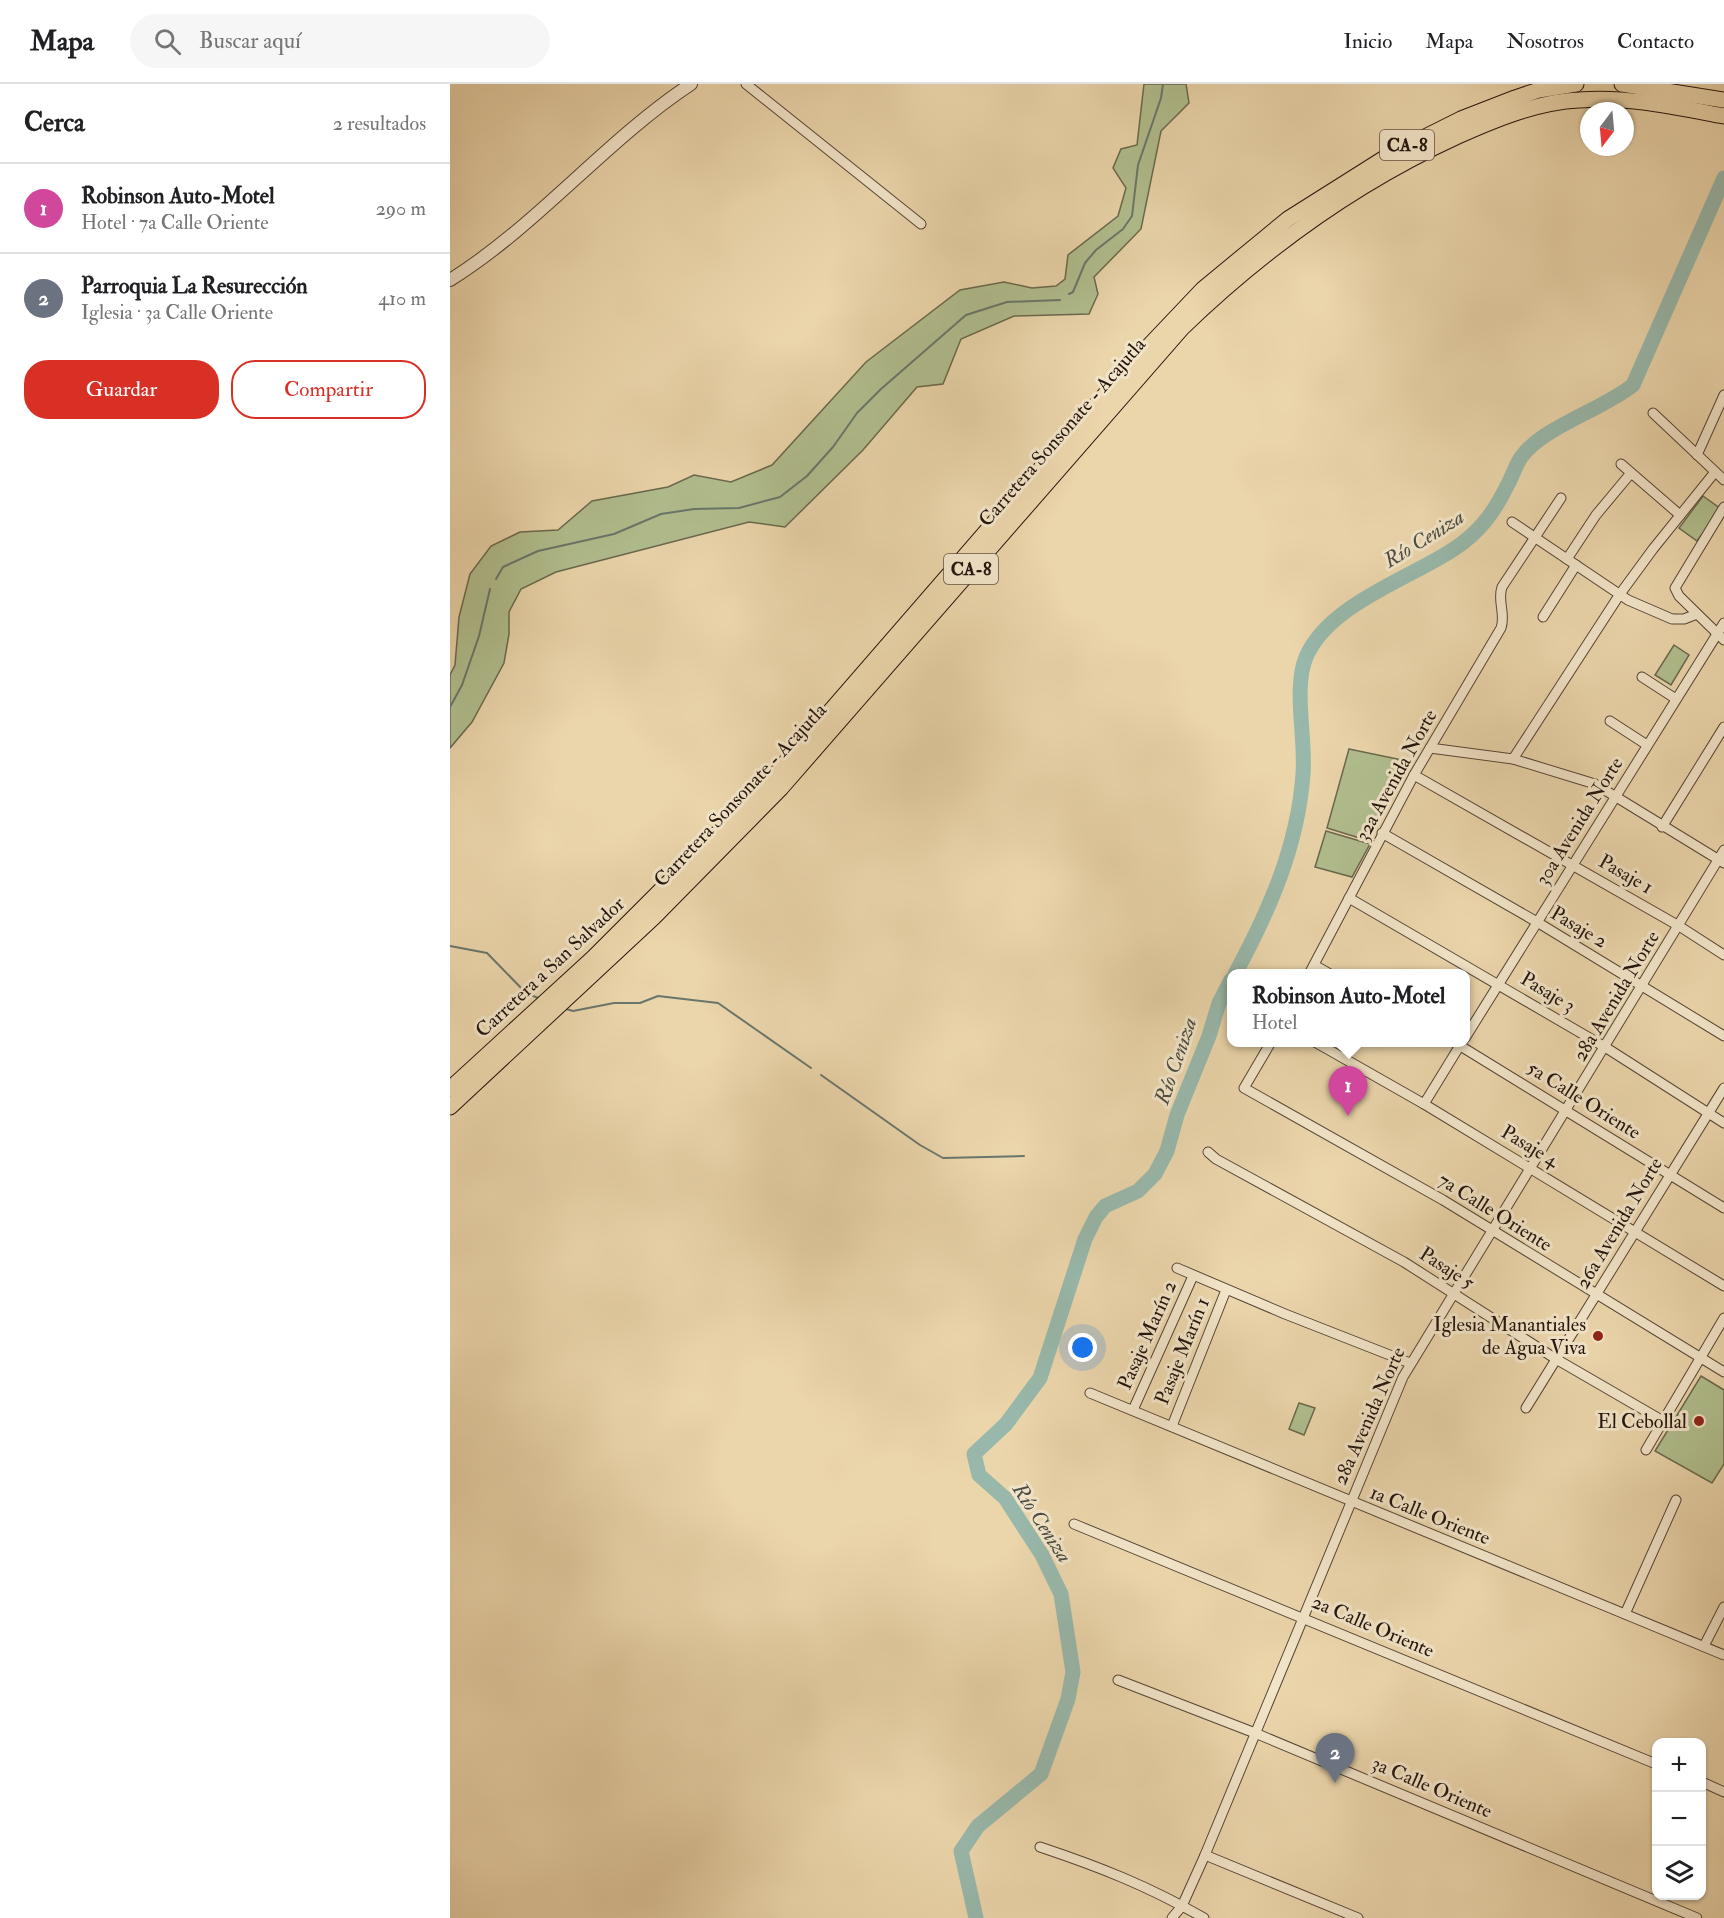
<!DOCTYPE html>
<html lang="es">
<head>
<meta charset="utf-8">
<style>
	body { margin:0; font-family:"IM FELL Double Pica",serif; background:#f6f6f6; color:#202124 }
	.controls { position:absolute; right:18px; bottom:18px; display:grid; overflow:hidden; border-radius:12px; box-shadow:0 2px 4px #0004 }
	.controls button { width:54px; height:54px; display:grid; place-items:center; padding:0; border:0; border-bottom:2px solid #e0e0e0; background:#fff; color:#202124; font:30px sans-serif }
	.compass { position:absolute; left:1130px; top:18px; width:54px; height:54px; border-radius:50%; background:#fff; box-shadow:0 2px 4px #0004; rotate:196deg }
	.you { position:absolute; left:633px; top:1264px; width:21px; height:21px; margin:-15px; border:4px solid #fff; border-radius:50%; background:#1a73e8; box-shadow:0 0 0 9px #1a73e833 }
	.badge { display:grid; place-items:center; width:39px; height:39px; border-radius:50%; background:#d93025; color:#fff; font-size:20px; font-weight:700 }
	.pin { position:absolute; translate:-50% -50px; filter:drop-shadow(0 2px 3px #0008) }
	.pin::after { content:''; position:absolute; top:32px; width:21px; height:18px; background:inherit; clip-path:polygon(0 0,100% 0,50% 100%) }
	.popup { position:absolute; left:777px; top:885px; width:243px; height:78px; box-sizing:border-box; display:grid; place-content:center; border-radius:12px; background:#fff; filter:drop-shadow(0 2px 4px #0005); font-size:20px; white-space:nowrap; color:#757577 }
	.popup b { font-size:22px; color:#202124 }
	.popup::after { content:''; position:absolute; left:50%; top:100%; margin-left:-12px; border:12px solid transparent; border-top-color:#fff }
	.list { margin:0; padding:0; list-style:none }
	h2 { display:flex; justify-content:space-between; align-items:center; height:78px; margin:0; padding:0 24px; font-size:26px }
	h2 small { font-size:20px; font-weight:400; color:#757577 }
	.list li { display:grid; grid-template-columns:39px 1fr auto; gap:18px; align-items:center; box-sizing:border-box; height:90px; padding:0 24px; border-top:2px solid #e0e0e0 }
	.list b { display:block; font-size:22px; white-space:nowrap }
	.list p { margin:0; font-size:20px; white-space:nowrap; color:#757577 }
	.list em { font-size:20px; font-style:normal; color:#757577 }
	.actions { display:flex; gap:12px; padding:18px 24px }
	.actions a { flex:1; padding:14px 0; border:2px solid #d93025; border-radius:24px; text-align:center; font-size:21px; color:#d93025 }
	.actions .main { background:#d93025; color:#fff }
	.icon { flex:none; width:33px; height:33px; fill:none; stroke:currentColor; stroke-width:2; stroke-linecap:round; stroke-linejoin:round }
	.map { position:relative; flex:none; width:1274px; height:1834px; overflow:hidden }
	header { display:flex; align-items:center; gap:36px; box-sizing:border-box; height:84px; padding:0 30px; background:#fff; border-bottom:2px solid #e0e0e0 }
	header strong { font-size:28px }
	nav { display:flex; gap:33px; margin-inline-start:auto; font-size:21px }
	.search { width:420px; height:54px; background:#f6f6f6; display:flex; align-items:center; gap:15px; box-sizing:border-box; padding:0 21px; border-radius:33px; color:#757577; font-size:22px }
	main { display:flex }
	aside { flex:1; background:#fff }
	.map>svg:first-child { display:block }
	.green { fill:#b1be8e; stroke:#6a684d; stroke-width:1.5 }
	.lines { fill:none; stroke-linecap:round; stroke-linejoin:round }
	.stream { stroke:#69766b; stroke-width:2 }
	.river { stroke:#98b8ab; stroke-width:15 }
	.minor-casing { stroke:#554434; stroke-width:11 }
	.tertiary-casing { stroke:#554434; stroke-width:14 }
	.trunk-casing { stroke:#23130c; stroke-width:17 }
	.minor { stroke:#f2e4c8; stroke-width:9 }
	.tertiary { stroke:#f2e4c8; stroke-width:12 }
	.trunk { stroke:#ebd5ab; stroke-width:15 }
	.poi-dot { fill:#8f2418; stroke:#f2e4c8; stroke-width:2 }
	.labels { text-anchor:middle; dominant-baseline:central; stroke-width:6; stroke-linejoin:round; paint-order:stroke }
	.shield { fill:#f2e4c8; stroke:#615244; stroke-width:1.5 }
	.shield-label { font-size:18px; font-weight:bold; fill:#23130c }
	.street-label { font-size:20px; fill:#23130c; stroke:#f2e4c8 }
	.poi-label { font-size:20px; fill:#23130c; stroke:#f2e4c8; text-anchor:end }
	.water-label { font-size:21px; font-style:italic; fill:#4c4d44; stroke:#f2e4c8 }
</style>
</head>
<body>
<header>
<strong>Mapa</strong>
<div class="search"><svg class="icon" aria-label="search" viewBox="0 0 24 24"><circle cx="10" cy="10" r="6"/><path d="M15 15l6 6"/></svg>Buscar aquí</div>
<nav><a>Inicio</a><a>Mapa</a><a>Nosotros</a><a>Contacto</a></nav>
</header>
<main>
<aside>
<h2>Cerca<small>2 resultados</small></h2>
<ul class="list">
<li><span class="badge" style="background:#d1479c">1</span><div><b>Robinson Auto-Motel</b><p>Hotel · 7a Calle Oriente</p></div><em>290 m</em></li>
<li><span class="badge" style="background:#6b7280">2</span><div><b>Parroquia La Resurección</b><p>Iglesia · 3a Calle Oriente</p></div><em>410 m</em></li>
</ul>
<div class="actions"><a class="main">Guardar</a><a>Compartir</a></div>
</aside>
<div class="map">
<svg width="1274" height="1834" viewBox="0 0 1274 1834">
	<rect width="100%" height="100%" fill="#ebd5ab"/>
	<filter id="stains"><feTurbulence type="fractalNoise" baseFrequency=".00333" numOctaves="4"/><feColorMatrix values="0 0 0 0 .2 0 0 0 0 .09 0 0 0 0 .02 0 0 0 .5 -.17"/></filter>
	<radialGradient id="worn" r=".72"><stop offset=".6" stop-color="#630" stop-opacity="0"/><stop offset="1" stop-color="#630" stop-opacity=".3"/></radialGradient>
	<g class="green">
		<polygon points="694,0 736,0 739,19 711,47 691,145 644,193 648,210 639,230 564,232 511,255 493,300 467,303 413,366 335,443 299,438 106,488 71,505 59,528 59,550 54,579 22,638 0,664 0,591 5,581 9,533 20,490 41,462 70,448 108,446 142,417 218,403 244,391 281,398 322,381 416,278 510,206 554,198 582,204 606,202 615,195 618,171 668,132 676,104 663,84 671,65 687,61"/>
		<polygon points="1253,412 1271,425 1247,457 1229,444"/>
		<polygon points="1224,561 1239,571 1221,601 1205,591"/>
		<polygon points="899,665 957,677 916,756 877,744"/>
		<polygon points="876,747 920,760 902,793 865,783"/>
		<polygon points="1251,1292 1274,1306 1274,1380 1262,1399 1205,1367"/>
		<polygon points="849,1319 865,1324 854,1351 839,1345"/>
	</g>
	<g class="lines">
		<g class="stream">
			<polyline points="619,210 623,208 635,179 646,166 673,145 682,132 688,81 711,14 713,0"/>
			<polyline points="46,495 53,483 88,467 164,450 211,430 244,425 289,424 330,413 357,392 383,363 407,329 431,305 516,231 557,218 610,216"/>
			<polyline points="0,623 12,601 29,552 40,505"/>
			<polyline points="0,862 37,869 76,909 88,914"/>
			<polyline points="116,925 123,927 164,919 190,919 208,912 268,919 361,984"/>
			<polyline points="371,991 470,1061 493,1074 574,1072"/>
		</g>
		<g class="river">
			<path d="M785,890c34,-63 63,-128 68,-200 3,-36 -10,-85 3,-117 23,-53 103,-78 148,-108 26,-17 41,-38 54,-65 5,-9 8,-20 14,-28 23,-30 80,-46 111,-71l91,-207"/>
			<polyline points="526,1834 511,1767 528,1742 591,1690 618,1615 623,1588 611,1510 592,1471 555,1414 529,1391 524,1370 556,1340 590,1294 635,1155 646,1133 655,1122 688,1107 705,1090 717,1067 727,1031 759,952 769,919 781,896"/>
		</g>
		<g class="minor-casing">
			<g id="minor">
				<polyline points="296,0 471,140"/>
				<polyline points="1203,329 1274,396"/>
				<polyline points="1247,371 1274,311"/>
				<polyline points="1171,380 1230,431"/>
				<polyline points="1274,423 1225,504 1229,512 1274,556"/>
				<polyline points="1062,438 1178,516 1222,535 1234,535 1247,530"/>
				<polyline points="1117,475 1146,431 1181,389"/>
				<polyline points="1093,533 1126,481"/>
				<polyline points="1192,593 1226,615"/>
				<polyline points="1160,637 1197,661"/>
				<polyline points="980,664 1063,675 1145,700 1274,779"/>
				<polyline points="1063,675 1170,510 1203,465 1265,388"/>
				<polyline points="964,691 1229,842 1274,871"/>
				<polyline points="1212,743 1274,643"/>
				<polyline points="932,749 1087,838 1274,952"/>
				<polyline points="899,814 1155,963 1274,1039"/>
				<polyline points="864,881 880,890"/>
				<path d="M859,890l105,-199 87,-147c5,-14 -4,-27 1,-41l59,-89"/>
				<polyline points="1015,954 1274,539"/>
				<polyline points="821,958 794,1004 993,1116 1274,1288"/>
				<polyline points="865,958 974,1020 1274,1202"/>
				<polyline points="1004,958 1274,1124"/>
				<polyline points="974,1020 1012,958"/>
				<polyline points="758,1068 766,1075 954,1178 1106,1275 1213,1337"/>
				<polyline points="727,1184 835,1230 960,1279"/>
				<polyline points="640,1309 1274,1571"/>
				<polyline points="1076,1324 1274,1004"/>
				<polyline points="683,1326 743,1192"/>
				<polyline points="722,1342 776,1206"/>
				<polyline points="1196,1366 1274,1234"/>
				<polyline points="624,1440 1206,1680"/>
				<polyline points="1175,1530 1226,1416"/>
				<polyline points="1254,1562 1274,1523"/>
				<polyline points="668,1596 805,1649 1247,1834"/>
				<polyline points="1252,1698 1274,1708"/>
				<path d="M590,1763c60,20 108,39 164,71"/>
				<polyline points="755,1771 908,1834"/>
				<polyline points="722,1834 732,1822 755,1771 953,1293 1274,766"/>
			</g>
		</g>
		<g class="tertiary-casing">
			<path id="tertiary" d="M0,196c88,-55 155,-139 241,-196"/>
		</g>
		<g class="trunk-casing">
			<g id="trunk">
				<polyline points="1172,0 1274,16"/>
				<polyline points="0,1005 143,874 318,699 679,283 753,205 838,135 941,70 1011,35 1065,14 1089,6 1126,0"/>
				<path d="M0,1023l204,-190 127,-129 401,-460c82,-79 171,-144 276,-192 38,-17 79,-34 121,-36 49,-4 97,7 145,16"/>
			</g>
		</g>
		<use href="#minor" class="minor"/>
		<use href="#tertiary" class="tertiary"/>
		<use href="#trunk" class="trunk"/>
	</g>
	<g class="poi-dot">
		<circle cx="1148" cy="1252" r="6"/>
		<circle cx="1249" cy="1337" r="6"/>
	</g>
	<g class="labels">
		<g class="shield">
			<rect x="930" y="46" width="54" height="30" rx="4.5"/>
			<rect x="494" y="470" width="54" height="30" rx="4.5"/>
		</g>
		<g class="shield-label">
			<text x="957" y="61">CA-8</text>
			<text x="521" y="485">CA-8</text>
		</g>
		<g class="street-label">
			<text transform="translate(612 348) rotate(-49)">Carretera Sonsonate - Acajutla</text>
			<text transform="translate(946 691) rotate(-61)">32a Avenida Norte</text>
			<text transform="translate(290 711) rotate(-47)">Carretera Sonsonate - Acajutla</text>
			<text transform="translate(1129 737) rotate(-58)">30a Avenida Norte</text>
			<text transform="translate(1176 790) rotate(30)">Pasaje 1</text>
			<text transform="translate(1129 843) rotate(31)">Pasaje 2</text>
			<text transform="translate(100 883) rotate(-43)">Carretera a San Salvador</text>
			<text transform="translate(1098 908) rotate(31)">Pasaje 3</text>
			<text transform="translate(1166 912) rotate(-59)">28a Avenida Norte</text>
			<text transform="translate(1134 1016) rotate(32)">5a Calle Oriente</text>
			<text transform="translate(1080 1062) rotate(31)">Pasaje 4</text>
			<text transform="translate(1045 1128) rotate(32)">7a Calle Oriente</text>
			<text transform="translate(1169 1139) rotate(-59)">26a Avenida Norte</text>
			<text transform="translate(997 1184) rotate(33)">Pasaje 5</text>
			<text transform="translate(697 1251) rotate(-66)">Pasaje Marín 2</text>
			<text transform="translate(732 1267) rotate(-68)">Pasaje Marín 1</text>
			<text transform="translate(919 1332) rotate(-66)">28a Avenida Norte</text>
			<text transform="translate(980 1431) rotate(22)">1a Calle Oriente</text>
			<text transform="translate(923 1542) rotate(23)">2a Calle Oriente</text>
			<text transform="translate(982 1703) rotate(23)">3a Calle Oriente</text>
		</g>
		<g class="poi-label">
			<text x="1136" y="1240">Iglesia Manantiales<tspan x="1136" dy="23">de Agua Viva</tspan></text>
			<text x="1237" y="1337">El Cebollal</text>
		</g>
		<g class="water-label">
			<text transform="translate(974 455) rotate(-32)">Río Ceniza</text>
			<text transform="translate(726 977) rotate(-71)">Río Ceniza</text>
			<text transform="translate(592 1439) rotate(57)">Río Ceniza</text>
		</g>
	</g>
	<rect width="100%" height="100%" filter="url(#stains)"/>
	<rect width="100%" height="100%" fill="url(#worn)"/>
</svg>
<div class="controls">
<button>+</button>
<button>−</button>
<button><svg class="icon" aria-label="layers" viewBox="0 0 24 24"><path d="M12 4l9 5-9 5-9-5zM3 14l9 5 9-5"/></svg></button>
</div>
<svg class="compass" viewBox="-18 -18 36 36"><path d="M0-13l5 13h-10z" fill="#e53935"/><path d="M0 13l5-13h-10z" fill="#757577"/></svg>
<div class="you"></div>
<div class="pin badge" style="left:898px;top:1032px;background:#d1479c">1</div>
<div class="popup"><b>Robinson Auto-Motel</b>Hotel</div>
<div class="pin badge" style="left:885px;top:1699px;background:#6b7280">2</div>
</div>
</main>
</body>
</html>
